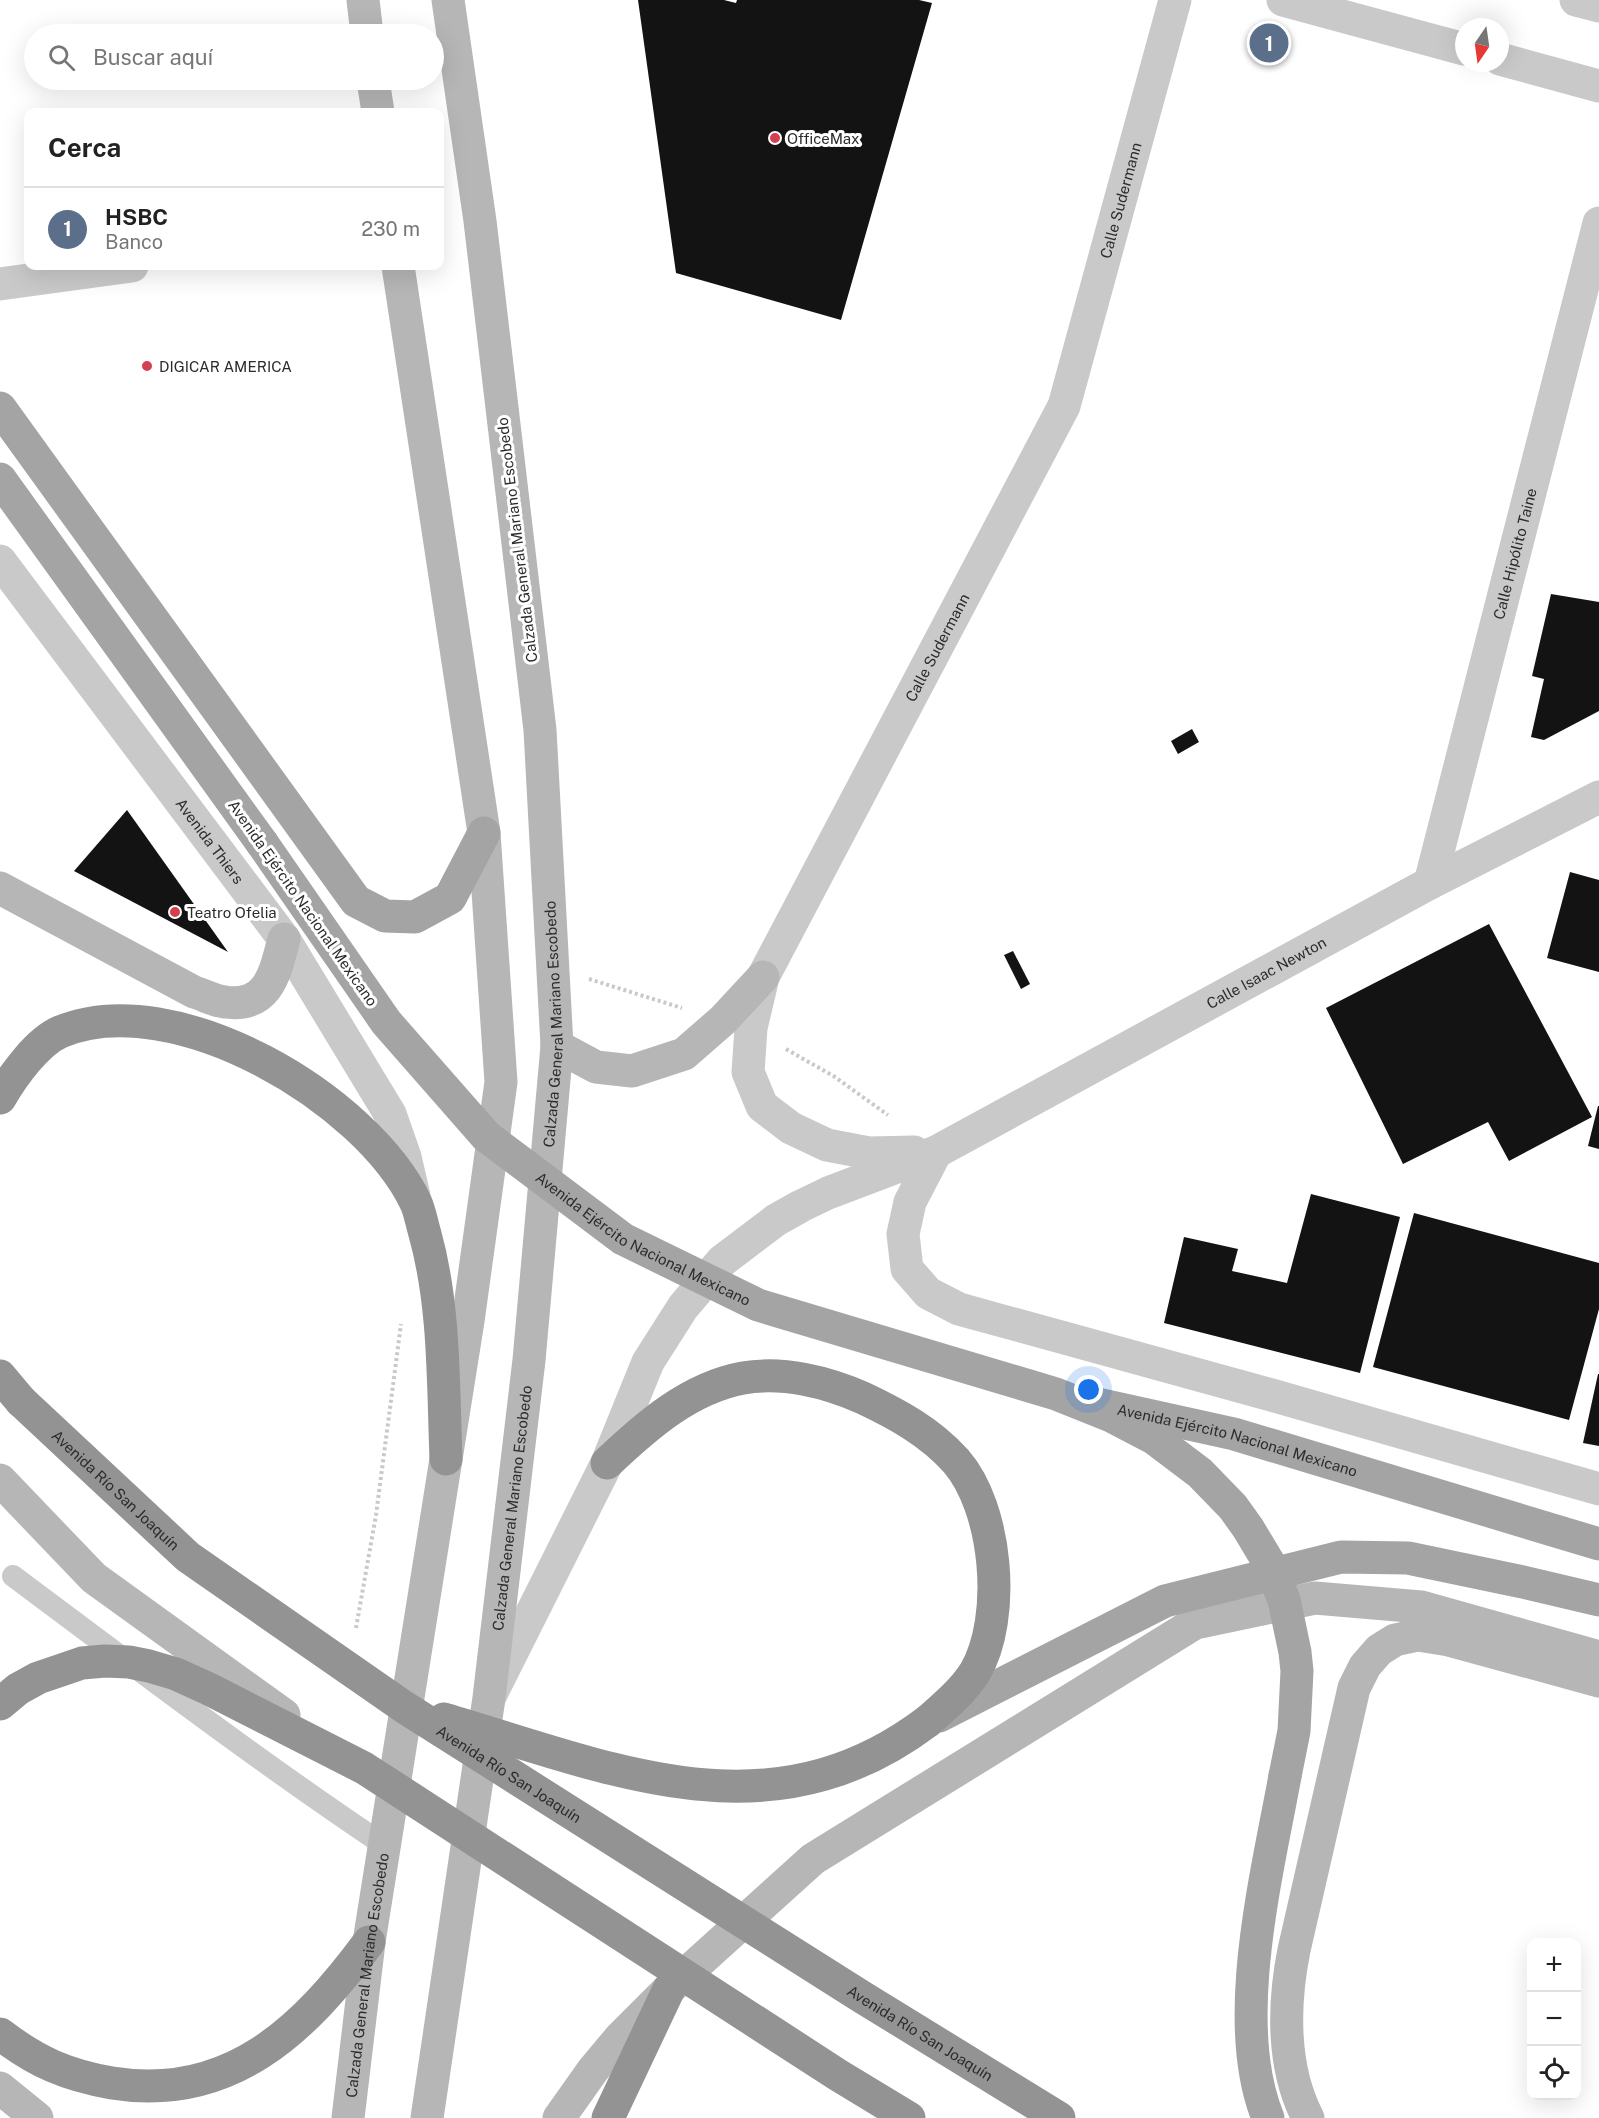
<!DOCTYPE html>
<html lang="es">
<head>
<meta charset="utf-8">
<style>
	body { margin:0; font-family:"Public Sans",sans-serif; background:#f2f2f2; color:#222 }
	.controls { position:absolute; right:18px; bottom:18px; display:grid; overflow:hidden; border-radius:12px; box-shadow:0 6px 24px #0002 }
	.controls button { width:54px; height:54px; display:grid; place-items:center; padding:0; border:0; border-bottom:2px solid #e0e0e0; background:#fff; color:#222; font:30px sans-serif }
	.compass { position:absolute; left:1455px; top:18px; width:54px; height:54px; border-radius:50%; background:#fff; box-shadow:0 6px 24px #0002; rotate:193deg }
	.you { position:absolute; left:1089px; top:1390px; width:21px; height:21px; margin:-15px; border:4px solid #fff; border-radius:50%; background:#1a73e8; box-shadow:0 0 0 9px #1a73e833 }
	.badge { display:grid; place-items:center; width:39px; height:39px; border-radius:50%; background:#2563eb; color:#fff; font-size:20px; font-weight:700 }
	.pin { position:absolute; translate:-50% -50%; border:3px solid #fff; box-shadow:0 2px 6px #0006 }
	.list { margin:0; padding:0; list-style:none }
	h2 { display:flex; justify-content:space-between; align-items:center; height:78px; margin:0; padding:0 24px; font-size:26px }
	h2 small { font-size:20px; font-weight:400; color:#767676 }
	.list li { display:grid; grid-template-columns:39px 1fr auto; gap:18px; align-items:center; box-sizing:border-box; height:84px; padding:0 24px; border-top:2px solid #e0e0e0 }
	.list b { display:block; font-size:22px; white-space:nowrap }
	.list p { margin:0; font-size:20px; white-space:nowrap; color:#767676 }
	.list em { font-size:20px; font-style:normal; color:#767676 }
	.icon { flex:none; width:33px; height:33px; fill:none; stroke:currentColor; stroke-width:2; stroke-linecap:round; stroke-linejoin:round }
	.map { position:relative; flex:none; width:1599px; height:2118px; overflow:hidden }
	.search { position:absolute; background:#fff; box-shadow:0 6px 24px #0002; left:24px; top:24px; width:420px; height:66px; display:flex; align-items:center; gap:15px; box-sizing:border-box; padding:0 21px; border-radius:33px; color:#767676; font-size:22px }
	.panel { position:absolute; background:#fff; box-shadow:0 6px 24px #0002; left:24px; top:108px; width:420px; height:162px; border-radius:12px }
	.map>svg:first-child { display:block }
	.building { fill:#131313 }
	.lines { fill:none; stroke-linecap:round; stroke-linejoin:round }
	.path { stroke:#c9c9c9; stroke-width:4; stroke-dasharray:3 3; stroke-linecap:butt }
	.service { stroke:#c9c9c9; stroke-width:22 }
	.minor { stroke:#c9c9c9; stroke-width:33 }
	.tertiary { stroke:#c9c9c9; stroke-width:33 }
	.secondary { stroke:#b6b6b6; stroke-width:33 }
	.primary { stroke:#a4a4a4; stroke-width:33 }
	.motorway { stroke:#939393; stroke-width:33 }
	.secondary-bridge { stroke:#b6b6b6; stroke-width:33 }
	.primary-bridge { stroke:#a4a4a4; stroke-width:33 }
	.motorway-bridge { stroke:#939393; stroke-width:33 }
	.poi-dot { fill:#d24052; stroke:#fff; stroke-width:2 }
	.labels { text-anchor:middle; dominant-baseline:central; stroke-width:6; stroke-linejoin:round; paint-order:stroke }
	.poi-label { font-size:15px; fill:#2c2c2c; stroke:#fff; text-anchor:start }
	.street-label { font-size:15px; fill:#2c2c2c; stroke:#fff }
</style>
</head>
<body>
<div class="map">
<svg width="1599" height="2118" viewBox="0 0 1599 2118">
	<rect width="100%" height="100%" fill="#fff"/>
	<g class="building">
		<polygon points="638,0 724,0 736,3 737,0 919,0 932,3 841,320 676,273"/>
		<polygon points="1551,594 1599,602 1599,711 1544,740 1531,737 1544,679 1532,676"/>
		<polygon points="1192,729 1199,742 1178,754 1171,741"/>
		<polygon points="127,810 228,952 74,871"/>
		<polygon points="1570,872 1599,880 1599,972 1547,958"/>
		<polygon points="1489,924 1592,1117 1509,1161 1488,1122 1403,1164 1326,1008"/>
		<polygon points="1013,951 1030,984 1021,989 1004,955"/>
		<polygon points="1598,1106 1599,1106 1599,1149 1588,1146"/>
		<polygon points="1311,1194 1400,1217 1360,1373 1164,1323 1184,1237 1238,1249 1232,1271 1287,1283"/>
		<polygon points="1414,1213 1599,1263 1599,1309 1569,1420 1373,1367"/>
		<polygon points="1598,1374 1599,1374 1599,1446 1583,1443"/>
	</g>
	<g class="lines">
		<g class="path">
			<polyline points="589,979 682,1008"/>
			<polyline points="786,1049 835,1077 888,1115"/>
			<polyline points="356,1628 376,1515 401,1324"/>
		</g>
		<path class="service" d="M13,1576c123,92 244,184 371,269"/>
		<g class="minor">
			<polyline points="0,284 132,266"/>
			<path id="s1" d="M1430,883l169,-660"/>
			<path id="s2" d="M914,1152l-45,1 -42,-8 -36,-17 -29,-22 -14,-34 3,-44 12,-51 301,-571 111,-406"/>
			<polyline points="936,1152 910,1202 903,1234 907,1269 928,1293 959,1309 1275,1396 1599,1489"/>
			<path id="s3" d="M490,1696l117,-233 41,-101 35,-55 39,-46 54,-41 25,-14 27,-13 108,-41 494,-269 169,-86"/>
		</g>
		<g class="tertiary">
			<polyline points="1283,0 1464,49"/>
			<polyline points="1576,0 1599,6"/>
			<polyline points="1500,59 1599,86"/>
			<path id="s4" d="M0,561l284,378 106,175 15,43 9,39"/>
		</g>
		<g class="secondary">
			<polyline points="363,0 367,34"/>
			<polyline points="373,80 378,112"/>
			<path d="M0,888l194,104c10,3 21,9 31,10 44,6 50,-29 59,-63"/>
			<polyline points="557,1046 596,1067 632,1071 684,1054 723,1020 763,977"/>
			<polyline points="0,2088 37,2118"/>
			<path id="s5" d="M348,2118l21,-176 99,-621 33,-239 -17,-249 -86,-567"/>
			<path id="s6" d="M427,2118l62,-420 40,-338 28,-314 -17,-316 -60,-509 -32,-221"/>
			<polyline points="559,2118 593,2070 619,2039 669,1989 813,1859 1195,1623 1315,1598 1421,1607 1599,1657"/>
			<path d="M1308,2118c-26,-50 -25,-113 -14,-168l60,-262 11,-22 14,-16 16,-10 23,-5 31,5 150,41"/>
		</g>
		<g class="primary">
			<polyline points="0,408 356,901 385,916 415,917 450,898 484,833"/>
			<polyline points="0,479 262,843"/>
			<path id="s7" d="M1098,1404l136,30 365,110"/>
			<polyline points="939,1716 1165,1601 1341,1557 1408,1558 1523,1582 1599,1600"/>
			<path d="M1268,2118c-39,-95 -1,-243 17,-342"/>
		</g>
		<g class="motorway">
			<path d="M0,1098c13,-22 37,-56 60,-66 114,-48 307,67 356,171 4,9 6,21 9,31 20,72 18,150 21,225"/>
			<polyline points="0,1376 21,1401"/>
			<path d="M607,1463c39,-37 82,-75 136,-85 40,-7 84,4 120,20 34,16 67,34 93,63 41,47 51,156 19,211 -12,19 -30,34 -47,49"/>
			<path d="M0,2034c37,28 66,41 112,49 118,19 192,-53 257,-141"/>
			<polyline points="608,2118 669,1989"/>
		</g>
		<polyline class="secondary-bridge" points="0,1480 94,1578 284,1715"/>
		<path class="primary-bridge" id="s8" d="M262,843l124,179 100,114 137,103 135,66 298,89 55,22 44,23 45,34 33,34 15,21 21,35 15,37 11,52 2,19 -3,60 -9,45"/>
		<g class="motorway-bridge">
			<path id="s9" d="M21,1401l167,156 216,150 458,290 197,121"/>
			<polyline points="0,1704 18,1689 38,1678 82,1663 105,1661 129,1662 149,1666 176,1674 209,1689 364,1768 838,2075 909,2118"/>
			<path d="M444,1719c167,49 326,122 484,2"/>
		</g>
	</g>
	<g class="poi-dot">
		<circle cx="775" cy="138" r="6"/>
		<circle cx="147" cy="366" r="6"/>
		<circle cx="175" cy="912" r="6"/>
	</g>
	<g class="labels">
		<g class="poi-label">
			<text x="787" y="138">OfficeMax</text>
			<text x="159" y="366">DIGICAR AMERICA</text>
			<text x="187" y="912">Teatro Ofelia</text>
		</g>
		<g class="street-label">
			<text stroke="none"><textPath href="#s2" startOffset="1156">Calle Sudermann</textPath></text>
			<text transform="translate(517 540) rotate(-97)">Calzada General Mariano Escobedo</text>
			<text stroke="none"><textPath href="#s1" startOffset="340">Calle Hipólito Taine</textPath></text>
			<text stroke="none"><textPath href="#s2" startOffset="670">Calle Sudermann</textPath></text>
			<text stroke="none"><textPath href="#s4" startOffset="350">Avenida Thiers</textPath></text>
			<text transform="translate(303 903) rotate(55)">Avenida Ejército Nacional Mexicano</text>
			<text stroke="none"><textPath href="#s3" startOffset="1113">Calle Isaac Newton</textPath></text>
			<text stroke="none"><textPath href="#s6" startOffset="1102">Calzada General Mariano Escobedo</textPath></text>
			<text stroke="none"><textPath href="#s8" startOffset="558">Avenida Ejército Nacional Mexicano</textPath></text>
			<text stroke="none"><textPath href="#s7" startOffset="144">Avenida Ejército Nacional Mexicano</textPath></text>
			<text stroke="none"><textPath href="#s9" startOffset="130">Avenida Río San Joaquín</textPath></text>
			<text stroke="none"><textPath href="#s6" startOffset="616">Calzada General Mariano Escobedo</textPath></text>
			<text stroke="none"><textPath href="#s9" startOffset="616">Avenida Río San Joaquín</textPath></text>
			<text stroke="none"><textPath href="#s5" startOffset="144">Calzada General Mariano Escobedo</textPath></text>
			<text stroke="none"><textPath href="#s9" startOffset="1102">Avenida Río San Joaquín</textPath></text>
		</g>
	</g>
</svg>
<div class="controls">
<button>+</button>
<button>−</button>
<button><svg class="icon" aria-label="locate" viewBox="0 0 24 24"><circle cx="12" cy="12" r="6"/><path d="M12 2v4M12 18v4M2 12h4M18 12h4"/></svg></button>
</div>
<svg class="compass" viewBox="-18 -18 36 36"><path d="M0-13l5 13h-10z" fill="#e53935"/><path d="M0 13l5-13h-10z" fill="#767676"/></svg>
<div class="you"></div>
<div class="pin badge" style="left:1269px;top:43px;background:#5c6f8a">1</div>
<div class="search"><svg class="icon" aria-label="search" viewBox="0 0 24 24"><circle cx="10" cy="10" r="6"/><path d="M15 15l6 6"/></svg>Buscar aquí</div>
<section class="panel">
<h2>Cerca<small></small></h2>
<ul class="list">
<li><span class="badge" style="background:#5c6f8a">1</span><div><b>HSBC</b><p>Banco</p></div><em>230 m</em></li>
</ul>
</section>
</div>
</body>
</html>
